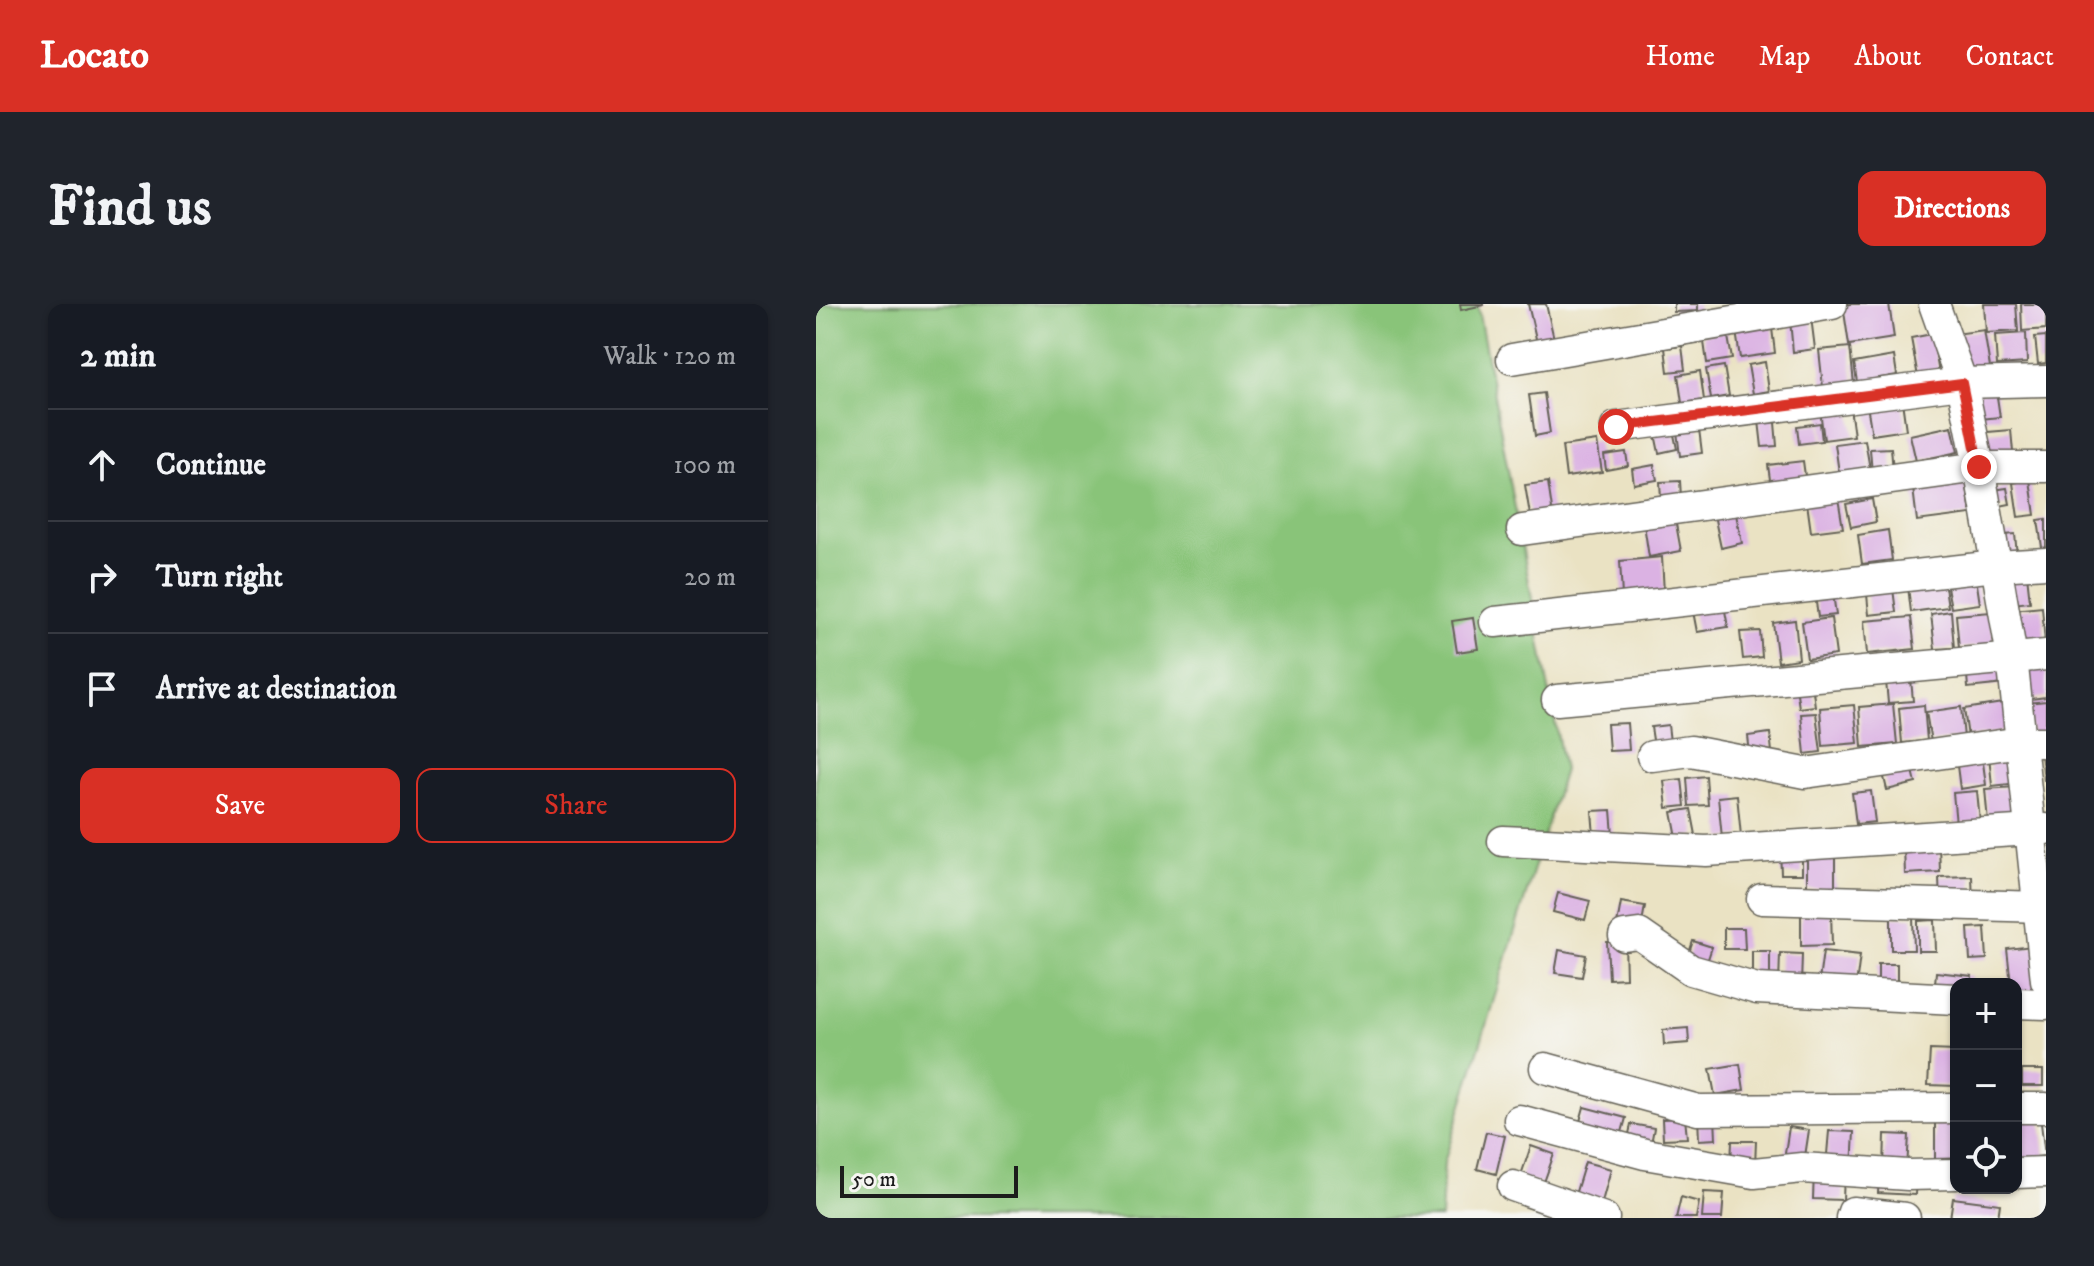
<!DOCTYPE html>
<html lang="en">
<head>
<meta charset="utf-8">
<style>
	body { margin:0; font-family:"IM FELL DW Pica",serif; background:#20242c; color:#f1f3f6 }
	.controls { position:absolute; right:24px; bottom:24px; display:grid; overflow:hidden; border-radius:16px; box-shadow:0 2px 6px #0004 }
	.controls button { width:72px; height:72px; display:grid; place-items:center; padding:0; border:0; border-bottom:2px solid #363941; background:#171b24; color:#f1f3f6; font:40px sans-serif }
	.scale { position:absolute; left:24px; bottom:20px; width:178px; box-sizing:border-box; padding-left:8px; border:4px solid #1c1c1c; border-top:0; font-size:22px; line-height:28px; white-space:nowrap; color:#1c1c1c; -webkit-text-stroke:6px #f6f6f2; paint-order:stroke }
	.stop { position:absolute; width:24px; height:24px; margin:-18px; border:6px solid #d93025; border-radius:50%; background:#fff }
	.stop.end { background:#d93025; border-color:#fff; box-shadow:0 2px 8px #0008 }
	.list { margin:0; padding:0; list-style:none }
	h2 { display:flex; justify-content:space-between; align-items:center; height:104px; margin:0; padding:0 32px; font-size:34px }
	h2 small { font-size:26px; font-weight:400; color:#9ea1a6 }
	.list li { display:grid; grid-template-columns:52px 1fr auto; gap:24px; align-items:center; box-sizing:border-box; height:112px; padding:0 32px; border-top:2px solid #363941 }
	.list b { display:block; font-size:30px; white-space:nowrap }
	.list em { font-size:26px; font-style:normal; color:#9ea1a6 }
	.actions { display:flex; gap:16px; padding:24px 32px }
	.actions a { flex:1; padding:18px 0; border:2px solid #d93025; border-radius:16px; text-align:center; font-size:28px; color:#d93025 }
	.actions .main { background:#d93025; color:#fff }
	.icon { flex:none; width:44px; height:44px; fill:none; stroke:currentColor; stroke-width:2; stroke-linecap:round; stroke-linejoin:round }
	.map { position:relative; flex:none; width:1230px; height:914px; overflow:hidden; border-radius:16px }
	header { display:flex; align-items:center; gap:48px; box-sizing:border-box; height:112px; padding:0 40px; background:#d93025; color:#fff }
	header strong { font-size:38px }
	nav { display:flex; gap:44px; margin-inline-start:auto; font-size:28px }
	.intro { display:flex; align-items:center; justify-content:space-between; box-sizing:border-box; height:192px; padding:0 48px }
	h1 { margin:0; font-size:56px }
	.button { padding:20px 36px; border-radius:16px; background:#d93025; color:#fff; font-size:28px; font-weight:700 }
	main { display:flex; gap:48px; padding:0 48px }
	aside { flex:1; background:#171b24; border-radius:16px; box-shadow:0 2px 6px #0004 }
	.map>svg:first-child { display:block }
	.green { fill:#89c479; stroke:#52704a; stroke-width:2 }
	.building { fill:#dbb2e3 }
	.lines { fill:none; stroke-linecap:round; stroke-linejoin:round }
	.minor-casing { stroke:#646156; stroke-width:33 }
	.minor { stroke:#fff; stroke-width:30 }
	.route { stroke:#d93025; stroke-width:10 }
</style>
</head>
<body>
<header>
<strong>Locato</strong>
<nav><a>Home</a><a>Map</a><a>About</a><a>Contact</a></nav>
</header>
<div class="intro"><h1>Find us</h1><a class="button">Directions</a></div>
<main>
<aside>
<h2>2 min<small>Walk · 120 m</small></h2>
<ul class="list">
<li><svg class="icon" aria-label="ahead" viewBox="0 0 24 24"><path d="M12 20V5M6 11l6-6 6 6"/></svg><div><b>Continue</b></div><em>100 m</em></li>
<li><svg class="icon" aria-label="right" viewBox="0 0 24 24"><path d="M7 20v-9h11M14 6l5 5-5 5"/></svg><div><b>Turn right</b></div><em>20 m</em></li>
<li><svg class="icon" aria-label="arrive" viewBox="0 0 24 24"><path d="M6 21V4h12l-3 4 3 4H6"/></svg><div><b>Arrive at destination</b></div></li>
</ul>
<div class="actions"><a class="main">Save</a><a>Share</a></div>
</aside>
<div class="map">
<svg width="1230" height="914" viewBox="0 0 1230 914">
	<rect width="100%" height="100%" fill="#f6f6f2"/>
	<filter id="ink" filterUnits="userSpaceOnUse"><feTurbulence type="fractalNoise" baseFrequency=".0125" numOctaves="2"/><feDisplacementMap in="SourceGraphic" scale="16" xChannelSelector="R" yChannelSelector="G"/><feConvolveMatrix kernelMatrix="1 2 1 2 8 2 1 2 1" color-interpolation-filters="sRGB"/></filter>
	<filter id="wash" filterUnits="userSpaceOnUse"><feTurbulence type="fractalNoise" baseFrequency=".006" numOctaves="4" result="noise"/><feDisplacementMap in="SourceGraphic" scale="32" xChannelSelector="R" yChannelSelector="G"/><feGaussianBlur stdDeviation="1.8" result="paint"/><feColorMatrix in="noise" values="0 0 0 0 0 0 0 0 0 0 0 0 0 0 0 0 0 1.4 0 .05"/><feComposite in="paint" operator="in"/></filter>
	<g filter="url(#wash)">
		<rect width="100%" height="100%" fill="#eae2c3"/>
		<polygon class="green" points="0,0 661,0 748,466 628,859 625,914 0,914"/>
		<g id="blocks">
			<g class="building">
				<polygon points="644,0 668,0 668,1 645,6"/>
				<polygon points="712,0 730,0 738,35 721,39"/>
				<polygon points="858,0 882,0 882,7 858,8"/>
				<polygon points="1034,0 1073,0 1078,34 1033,41 1027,1"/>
				<polygon points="1168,0 1200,0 1202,27 1170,29"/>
				<polygon points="1205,0 1230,0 1230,25 1206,27"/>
				<polygon points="995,13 999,45 977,48 974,16"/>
				<polygon points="955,16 959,49 924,54 919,20"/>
				<polygon points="1168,26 1174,63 1145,67 1139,30"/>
				<polygon points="911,27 916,55 891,59 887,31"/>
				<polygon points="1210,29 1211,59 1181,61 1179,31"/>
				<polygon points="1116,30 1123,69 1102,73 1095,34"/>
				<polygon points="1230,32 1230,59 1222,60 1219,33"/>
				<polygon points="866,42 869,66 852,68 849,44"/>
				<polygon points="1034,43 1038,80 1007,83 1003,46"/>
				<polygon points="1078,52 1081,71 1041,78 1038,59"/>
				<polygon points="949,58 953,87 937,90 932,61"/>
				<polygon points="908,62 913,92 895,95 890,65"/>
				<polygon points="884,67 888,96 866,99 862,71"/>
				<polygon points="1180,86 1184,113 1154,116 1150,90"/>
				<polygon points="728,89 734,129 719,132 713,91"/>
				<polygon points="1033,96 1038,132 1008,136 1003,99"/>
				<polygon points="1086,97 1090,126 1056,131 1051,101"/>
				<polygon points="958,107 961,142 946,143 942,108"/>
				<polygon points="882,117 886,149 864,152 860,119"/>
				<polygon points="1004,119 1006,137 983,140 981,122"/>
				<polygon points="856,121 861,145 843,149 838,125"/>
				<polygon points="1136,122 1142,148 1100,157 1094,131"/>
				<polygon points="1195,126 1197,148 1161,151 1160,129"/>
				<polygon points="1049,136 1055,171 1024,176 1019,140"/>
				<polygon points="781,137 786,168 750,173 746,142"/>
				<polygon points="1075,144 1077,167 1056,169 1054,145"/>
				<polygon points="810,148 812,162 790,166 788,151"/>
				<polygon points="987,157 990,179 955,183 952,161"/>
				<polygon points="838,161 841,176 818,180 816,165"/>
				<polygon points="1150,176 1155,210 1101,217 1097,184"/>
				<polygon points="1214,176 1219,211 1202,213 1197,179"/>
				<polygon points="864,177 865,193 845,194 844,178"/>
				<polygon points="732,178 738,219 716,223 709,181"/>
				<polygon points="1191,184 1194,200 1173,204 1170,187"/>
				<polygon points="1022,194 1027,224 995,228 991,199"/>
				<polygon points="1056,195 1060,218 1035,223 1030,200"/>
				<polygon points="918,201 926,239 905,244 897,206"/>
				<polygon points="858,209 865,247 833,253 827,214"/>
				<polygon points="1230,215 1230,257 1228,257 1222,216"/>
				<polygon points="1072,226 1076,256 1046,260 1042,231"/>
				<polygon points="1199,230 1201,252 1180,255 1177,232"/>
				<polygon points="846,253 848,289 806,292 804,257"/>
				<polygon points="1210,262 1214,298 1189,301 1184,265"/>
				<polygon points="1159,267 1164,300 1135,304 1129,272"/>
				<polygon points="1127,269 1132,303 1095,308 1091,274"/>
				<polygon points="1076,277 1080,308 1053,311 1050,280"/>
				<polygon points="1016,282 1020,311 1002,313 998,284"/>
				<polygon points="907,296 912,323 881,328 876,302"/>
				<polygon points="1226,303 1229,340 1201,343 1197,306"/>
				<polygon points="1135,307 1138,344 1119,345 1115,310"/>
				<polygon points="1175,308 1178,341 1143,344 1140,311"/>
				<polygon points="1095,313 1099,345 1051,350 1048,317"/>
				<polygon points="657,314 662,345 641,348 636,317"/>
				<polygon points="1015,314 1020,351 991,355 986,318"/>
				<polygon points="979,316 983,355 962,358 957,319"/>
				<polygon points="944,327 946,353 927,355 924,328"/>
				<polygon points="1230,354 1230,393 1207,396 1202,358"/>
				<polygon points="1185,355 1188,380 1152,384 1150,358"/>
				<polygon points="1094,364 1097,397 1072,399 1069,366"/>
				<polygon points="996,380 999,402 983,404 980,382"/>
				<polygon points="1230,397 1230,428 1216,430 1211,399"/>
				<polygon points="1193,398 1197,426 1152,433 1148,405"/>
				<polygon points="1077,400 1081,440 1046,443 1043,403"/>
				<polygon points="1038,401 1042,439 1007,442 1004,404"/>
				<polygon points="1108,401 1111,437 1086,439 1083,404"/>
				<polygon points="1145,403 1148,434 1115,438 1110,408"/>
				<polygon points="1000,409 1005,448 989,450 985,410"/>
				<polygon points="811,419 813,446 793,447 791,420"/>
				<polygon points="852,421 855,446 839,449 835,423"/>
				<polygon points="954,429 956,448 934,450 932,432"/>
				<polygon points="1200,448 1203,479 1176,482 1173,451"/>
				<polygon points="1225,449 1230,449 1230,476 1228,476"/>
				<polygon points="1166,451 1170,481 1144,485 1140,454"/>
				<polygon points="1095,458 1100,479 1071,486 1066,465"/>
				<polygon points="890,472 892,501 873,502 871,474"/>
				<polygon points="866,475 869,502 851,504 848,477"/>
				<polygon points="1200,483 1203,516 1172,518 1169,485"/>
				<polygon points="1055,487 1059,518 1040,520 1036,489"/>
				<polygon points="1161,487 1164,518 1140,520 1137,489"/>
				<polygon points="921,491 925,532 906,534 902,493"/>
				<polygon points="875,505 880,531 861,534 856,508"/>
				<polygon points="795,506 797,531 778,532 776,507"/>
				<polygon points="1123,540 1124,568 1089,570 1088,542"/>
				<polygon points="986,543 986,570 965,570 964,544"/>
				<rect x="991" y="545" width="28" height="40"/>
				<polygon points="1156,572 1157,599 1124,600 1123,573"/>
				<polygon points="742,589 774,597 769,616 737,608"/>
				<polygon points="805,598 829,602 824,630 800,626"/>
				<polygon points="1015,607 1016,641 985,642 985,608"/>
				<polygon points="1075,613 1097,613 1098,646 1075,646"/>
				<polygon points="1119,616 1120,647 1102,647 1102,617"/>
				<polygon points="1169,623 1171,655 1154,656 1152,624"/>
				<polygon points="908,624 928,624 929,645 908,645"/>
				<polygon points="877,637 896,643 889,664 870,658"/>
				<polygon points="791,638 809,638 810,674 793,675"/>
				<polygon points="1224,641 1229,690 1200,693 1200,680 1195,680 1191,645"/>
				<polygon points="743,646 770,651 766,673 739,669"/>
				<rect x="936" y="647" width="18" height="24"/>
				<polygon points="1007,647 1044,651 1040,682 1003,677"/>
				<polygon points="964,649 986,650 985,682 963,681"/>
				<rect x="1062" y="660" width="19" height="22"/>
				<polygon points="1120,668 1156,672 1155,680 1140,680 1118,691"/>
				<polygon points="872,724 873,739 848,741 847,726"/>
				<polygon points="1114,746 1140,747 1140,782 1112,781"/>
				<polygon points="924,760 928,786 899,791 894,765"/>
				<rect x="1206" y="766" width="21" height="16"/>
				<polygon points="768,803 810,814 803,839 761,828"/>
				<rect x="1119" y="809" width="21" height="55"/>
				<polygon points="1224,811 1229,852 1200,855 1200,813"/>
				<polygon points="882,813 899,813 900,835 883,836"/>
				<polygon points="869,814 871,834 847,835 846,815"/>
				<polygon points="815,820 838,824 834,845 811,841"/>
				<polygon points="973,823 993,826 988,859 968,856"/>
				<polygon points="1013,827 1038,828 1036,864 1010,862"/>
				<polygon points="670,828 689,832 680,870 661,865"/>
				<polygon points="1069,830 1093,831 1091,865 1068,865"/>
				<polygon points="916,837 940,837 939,862 915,861"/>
				<polygon points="715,842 738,850 727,881 704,874"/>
				<polygon points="769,858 795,865 786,898 759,891"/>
				<polygon points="998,867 1028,869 1027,896 997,895"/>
				<polygon points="1063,872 1100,874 1099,891 1062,889"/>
				<polygon points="888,888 908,889 906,914 886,914"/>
				<polygon points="865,893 883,898 880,914 860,914"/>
				<polygon points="1137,894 1184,900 1182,914 1134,914"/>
			</g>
		</g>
	</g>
	<g filter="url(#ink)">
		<use href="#blocks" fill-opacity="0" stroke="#646156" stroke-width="2"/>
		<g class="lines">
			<g class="minor-casing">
				<g id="minor">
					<polyline points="1118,0 1146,79 1163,163 1196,353 1230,676"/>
					<polyline points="696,55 1016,0"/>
					<polyline points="800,123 1146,79 1230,77"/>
					<polyline points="706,226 1163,163 1230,163"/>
					<polyline points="679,318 1180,262 1230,259"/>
					<polyline points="741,396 1230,351"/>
					<polyline points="836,452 875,447 989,469 1205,438 1230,438"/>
					<polyline points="687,537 890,547 1230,525"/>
					<polyline points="946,595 1230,603"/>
					<polyline points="808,632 823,630 875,666 941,685 1140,695"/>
					<polyline points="1200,699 1230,700"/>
					<polyline points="729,764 882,806 1140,804"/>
					<polyline points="1200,804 1230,804"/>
					<polyline points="703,816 829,850 938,869 986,864 1092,871 1140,870"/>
					<polyline points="1200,869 1230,868"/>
					<polyline points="697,882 788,914"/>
					<polyline points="1035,914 1037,908 1089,914"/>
				</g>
			</g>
			<use href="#minor" class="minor"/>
		</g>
	</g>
	<g class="lines" filter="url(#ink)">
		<polyline class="route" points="800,123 1146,79 1163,163"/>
	</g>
</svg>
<div class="controls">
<button>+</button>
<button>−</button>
<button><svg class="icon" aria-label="locate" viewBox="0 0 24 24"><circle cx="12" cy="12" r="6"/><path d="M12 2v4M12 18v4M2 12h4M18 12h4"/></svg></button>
</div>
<div class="scale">50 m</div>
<div class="stop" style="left:800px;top:123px"></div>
<div class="stop end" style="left:1163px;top:163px"></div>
</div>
</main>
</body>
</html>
